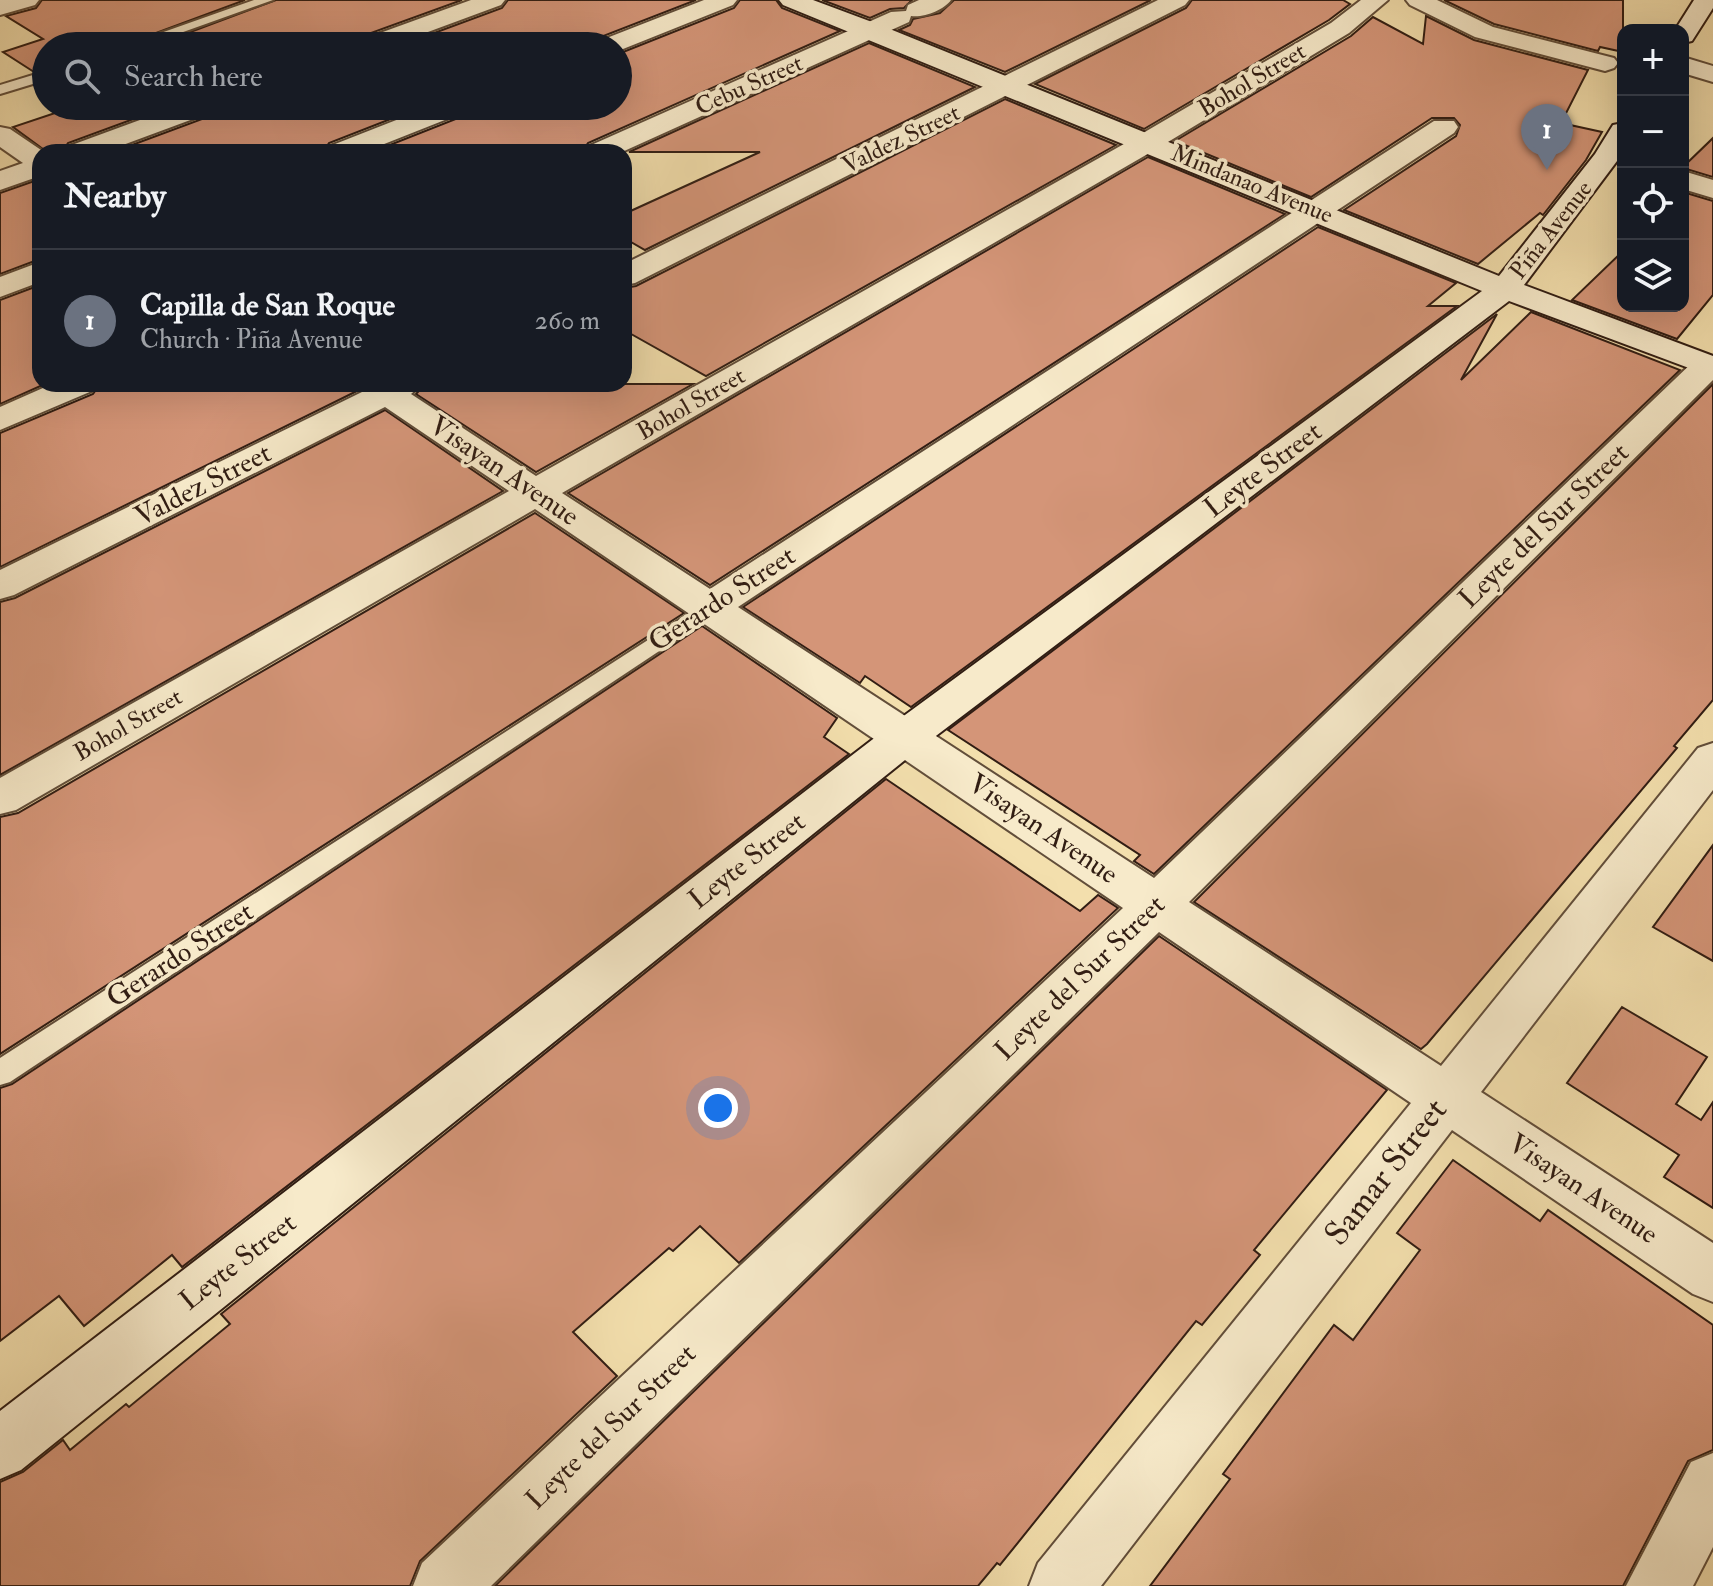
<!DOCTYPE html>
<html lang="en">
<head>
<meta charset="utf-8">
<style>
	body { margin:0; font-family:"IM FELL Double Pica",serif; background:#20242c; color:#f1f3f6 }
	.controls { position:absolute; right:24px; top:24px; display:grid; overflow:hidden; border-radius:16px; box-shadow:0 8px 32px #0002 }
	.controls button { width:72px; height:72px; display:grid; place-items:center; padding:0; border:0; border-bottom:2px solid #363941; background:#171b24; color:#f1f3f6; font:40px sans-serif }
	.you { position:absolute; left:718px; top:1108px; width:28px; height:28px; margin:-20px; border:6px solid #fff; border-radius:50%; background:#1a73e8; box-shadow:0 0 0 12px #1a73e833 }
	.badge { display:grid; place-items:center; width:52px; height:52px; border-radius:50%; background:#7c3aed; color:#fff; font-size:26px; font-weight:700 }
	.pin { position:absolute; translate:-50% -66px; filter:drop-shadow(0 2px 4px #0008) }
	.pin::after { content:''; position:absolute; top:42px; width:28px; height:24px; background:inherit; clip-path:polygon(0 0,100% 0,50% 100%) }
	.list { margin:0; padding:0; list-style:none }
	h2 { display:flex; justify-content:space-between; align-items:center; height:104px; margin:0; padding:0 32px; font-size:34px }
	h2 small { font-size:26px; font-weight:400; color:#9ea1a6 }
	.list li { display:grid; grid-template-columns:52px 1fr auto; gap:24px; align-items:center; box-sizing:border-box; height:144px; padding:0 32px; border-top:2px solid #363941 }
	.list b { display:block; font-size:30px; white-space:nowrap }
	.list p { margin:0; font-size:26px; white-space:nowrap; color:#9ea1a6 }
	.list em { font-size:26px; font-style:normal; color:#9ea1a6 }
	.icon { flex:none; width:44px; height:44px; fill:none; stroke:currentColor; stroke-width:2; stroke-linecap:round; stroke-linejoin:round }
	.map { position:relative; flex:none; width:1713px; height:1586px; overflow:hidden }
	.search { position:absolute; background:#171b24; box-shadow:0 8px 32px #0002; left:32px; top:32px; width:600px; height:88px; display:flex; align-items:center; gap:20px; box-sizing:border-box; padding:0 28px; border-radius:44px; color:#9ea1a6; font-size:30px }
	.panel { position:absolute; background:#171b24; box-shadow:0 8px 32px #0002; left:32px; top:144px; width:600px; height:248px; border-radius:24px }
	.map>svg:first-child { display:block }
	.building { fill:#d49578; stroke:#311d13; stroke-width:2 }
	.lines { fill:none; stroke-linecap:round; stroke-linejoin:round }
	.lane-casing { stroke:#624e3a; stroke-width:4 }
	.street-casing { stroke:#624e3a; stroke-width:4 }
	.secondary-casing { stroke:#311d13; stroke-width:4 }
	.lane { fill:#f7eaca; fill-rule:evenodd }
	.street { fill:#f7eaca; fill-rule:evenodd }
	.secondary { fill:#f7eaca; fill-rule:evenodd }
	.labels { text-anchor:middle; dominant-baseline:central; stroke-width:7; stroke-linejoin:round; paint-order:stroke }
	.far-street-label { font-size:24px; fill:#311d13; stroke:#f7eaca }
	.street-label { font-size:28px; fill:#311d13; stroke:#f7eaca }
	.near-street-label { font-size:34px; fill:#311d13; stroke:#f7eaca }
</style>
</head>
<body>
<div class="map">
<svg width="1713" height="1586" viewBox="0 0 1713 1586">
	<rect width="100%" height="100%" fill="#f3dfad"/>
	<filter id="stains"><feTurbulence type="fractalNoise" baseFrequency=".0025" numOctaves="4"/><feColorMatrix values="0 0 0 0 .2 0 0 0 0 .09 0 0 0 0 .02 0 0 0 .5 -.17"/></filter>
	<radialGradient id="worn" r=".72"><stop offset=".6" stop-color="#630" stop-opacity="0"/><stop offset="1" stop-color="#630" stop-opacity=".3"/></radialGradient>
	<g class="building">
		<polygon points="42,0 245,0 121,46 46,46 46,68 34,72 3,52 43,39 6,16 36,8"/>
		<polygon points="276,0 462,0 357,38 352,46 153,46"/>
		<polygon points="508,0 696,0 598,38 593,46 399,46 502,8"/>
		<polygon points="740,0 776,0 782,8 840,31 588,143 582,152 372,152 466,115 472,106 618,106 618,54 734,8"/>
		<polygon points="822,0 912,0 904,8 890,9 870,18"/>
		<polygon points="954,0 1151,0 1005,72 899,30 910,25 913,19 940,13"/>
		<polygon points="1192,0 1343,0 1350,4 1329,20 1144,129 1035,84 1186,8"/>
		<polygon points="1444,0 1623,0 1623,52 1600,47 1598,51 1494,24"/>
		<polygon points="1426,16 1474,40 1588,70 1561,123 1602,132 1586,160 1543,215 1540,213 1478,264 1344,210 1456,136 1460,125 1454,118 1432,118 1311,197 1175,141 1351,36 1373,17 1423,44"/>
		<polygon points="869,43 975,87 645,250 624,238 624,214 760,152 629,152"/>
		<polygon points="1005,99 1116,145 706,376 624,330 624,288 636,286"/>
		<polygon points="76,106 169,106 68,143 62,152 47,152 13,127"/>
		<polygon points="219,106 424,106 329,143 323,152 113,152 213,115"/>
		<polygon points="1713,138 1713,177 1683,168 1683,167"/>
		<polygon points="1148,157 1285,214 710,585 568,493"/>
		<polygon points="40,179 40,259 0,274 0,193"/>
		<polygon points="1683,192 1713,201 1713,295 1677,339 1572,300 1623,251 1623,306 1683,306"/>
		<polygon points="1318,227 1456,283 1428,306 1457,306 911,707 865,676 860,683 743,607"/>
		<polygon points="40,285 40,384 45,384 0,404 0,300"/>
		<polygon points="1531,312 1680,370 1154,874 1134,861 1140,855 948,730 1497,314 1461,380"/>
		<polygon points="100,384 353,384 357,391 0,567 0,433 93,394"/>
		<polygon points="425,384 693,384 536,472 416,394"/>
		<polygon points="1713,384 1713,700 1674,746 1677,748 1427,1044 1421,1049 1194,902"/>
		<polygon points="385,410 503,491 0,775 0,602 15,598"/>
		<polygon points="535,513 684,613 0,1054 0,817 18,813"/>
		<polygon points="702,626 837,718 824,737 849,754 182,1267 172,1255 84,1326 59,1296 0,1341 0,1088 12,1084"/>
		<polygon points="886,779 1080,911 1098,895 1118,908 739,1263 700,1226 673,1251 669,1248 573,1332 617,1376 420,1561 410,1586 0,1586 0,1482 23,1472 63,1440 70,1450 126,1404 129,1407 230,1324 221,1314"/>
		<polygon points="1713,845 1713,961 1653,927"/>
		<polygon points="1159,936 1387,1090 1254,1250 1260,1255 1202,1325 1196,1321 1000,1565 997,1563 978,1586 495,1586"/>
		<polygon points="1622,1007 1707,1057 1676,1104 1701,1120 1713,1102 1713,1208 1664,1177 1679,1155 1567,1083"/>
		<polygon points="1453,1160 1540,1221 1548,1210 1713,1325 1713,1450 1688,1461 1623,1586 1150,1586 1230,1479 1223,1474 1334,1325 1353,1340 1420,1250 1397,1233"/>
	</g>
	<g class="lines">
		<g class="lane-casing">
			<g id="lane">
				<polygon points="254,0 273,0 144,46 124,46"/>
				<polygon points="46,71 46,80 0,94 0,85"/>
				<polygon points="710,600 718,602 721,607 718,612 10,1082 0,1085 0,1058"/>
			</g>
		</g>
		<g class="street-casing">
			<g id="street">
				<polygon points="0,0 39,0 35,5 0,15"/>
				<polygon points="471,0 505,0 501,5 390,46 355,46 358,41"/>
				<polygon points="704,0 737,0 733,5 618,51 618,46 596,46 599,41"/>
				<path d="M919,0h32c-7,10 -27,18 -40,16l-2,6 -287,130h-37l4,-6 302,-134 15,-1 2,-6z"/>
				<polygon points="1158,0 1189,0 1185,5 635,283 624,285 624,264"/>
				<polygon points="1361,0 1388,0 1349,33 1158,148 562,493 710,589 1434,121 1454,121 1458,127 1454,133 738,607 1154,878 1697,358 1713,356 1713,380 1189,902 1441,1066 1698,748 1713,743 1713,790 1481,1092 1713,1243 1713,1302 1693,1294 1452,1130 1101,1586 1029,1586 1038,1563 1411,1103 1159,932 491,1586 413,1586 422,1563 1123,908 535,509 16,810 0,814 0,778 509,491 385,407 14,595 0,599 0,570 362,392 356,384 422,384 411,394 536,476 1138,136 1331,23"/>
				<polygon points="1406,0 1437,0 1493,27 1614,58 1618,63 1614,68 1605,71 1475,37 1410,5"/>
				<polygon points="1683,57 1713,66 1713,82 1683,73"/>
				<polygon points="178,106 216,106 212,112 104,152 65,152 69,146"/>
				<polygon points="432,106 469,106 465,112 364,152 326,152 330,146"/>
				<polygon points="0,127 10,129 44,152 40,152 40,176 0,190 0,171 23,163 0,147"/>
				<polygon points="1683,171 1713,180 1713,198 1683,189"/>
				<polygon points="40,262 40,282 0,297 0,277"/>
				<polygon points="52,384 97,384 92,391 0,430 0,407"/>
				<polygon points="1713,1453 1713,1547 1693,1586 1626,1586 1691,1462"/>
			</g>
		</g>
		<g class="secondary-casing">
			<g id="secondary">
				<polygon points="779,0 813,0 880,25 1499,276 1595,154 1613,125 1623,123 1623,153 1524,285 1713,356 1713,377 1509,301 920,748 21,1470 0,1479 0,1411 890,726 1482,291 783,5"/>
				<polygon points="1694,0 1713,0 1713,8 1692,41 1683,43 1683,30 1675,30"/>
			</g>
		</g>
		<use href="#lane" class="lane"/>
		<use href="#street" class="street"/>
		<use href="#secondary" class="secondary"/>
	</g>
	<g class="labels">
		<g class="far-street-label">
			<text transform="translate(1252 80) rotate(-31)">Bohol Street</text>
			<text transform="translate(749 85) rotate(-24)">Cebu Street</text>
			<text transform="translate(901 139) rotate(-26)">Valdez Street</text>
			<text transform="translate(1252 184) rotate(22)">Mindanao Avenue</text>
			<text transform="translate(1551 230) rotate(-52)">Piña Avenue</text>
			<text transform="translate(691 404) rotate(-30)">Bohol Street</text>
			<text transform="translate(128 725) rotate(-30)">Bohol Street</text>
		</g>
		<g class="street-label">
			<text transform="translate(1263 470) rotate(-37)">Leyte Street</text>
			<text transform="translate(504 471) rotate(34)">Visayan Avenue</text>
			<text transform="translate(203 485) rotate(-27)">Valdez Street</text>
			<text transform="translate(1544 526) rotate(-44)">Leyte del Sur Street</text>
			<text transform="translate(722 599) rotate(-33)">Gerardo Street</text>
			<text transform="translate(1043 829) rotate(34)">Visayan Avenue</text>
			<text transform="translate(747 861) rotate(-38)">Leyte Street</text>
			<text transform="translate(180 955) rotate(-33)">Gerardo Street</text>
			<text transform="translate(1080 978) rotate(-44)">Leyte del Sur Street</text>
			<text transform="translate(1583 1189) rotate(34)">Visayan Avenue</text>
			<text transform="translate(238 1262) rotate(-38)">Leyte Street</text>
			<text transform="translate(611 1427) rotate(-44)">Leyte del Sur Street</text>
		</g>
		<g class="near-street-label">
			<text transform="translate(1386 1172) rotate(-52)">Samar Street</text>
		</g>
	</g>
	<rect width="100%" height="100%" filter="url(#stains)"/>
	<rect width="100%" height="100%" fill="url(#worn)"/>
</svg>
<div class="controls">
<button>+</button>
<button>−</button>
<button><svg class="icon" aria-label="locate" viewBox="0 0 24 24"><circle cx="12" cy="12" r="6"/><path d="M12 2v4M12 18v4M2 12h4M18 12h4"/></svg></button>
<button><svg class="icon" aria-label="layers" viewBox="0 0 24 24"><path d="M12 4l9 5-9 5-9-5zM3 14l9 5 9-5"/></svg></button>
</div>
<div class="you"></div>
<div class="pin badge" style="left:1547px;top:170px;background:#6b7280">1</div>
<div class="search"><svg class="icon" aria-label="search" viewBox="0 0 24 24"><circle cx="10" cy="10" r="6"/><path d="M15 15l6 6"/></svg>Search here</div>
<section class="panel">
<h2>Nearby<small></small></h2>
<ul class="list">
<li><span class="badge" style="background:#6b7280">1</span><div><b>Capilla de San Roque</b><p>Church · Piña Avenue</p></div><em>260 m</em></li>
</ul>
</section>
</div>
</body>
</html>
